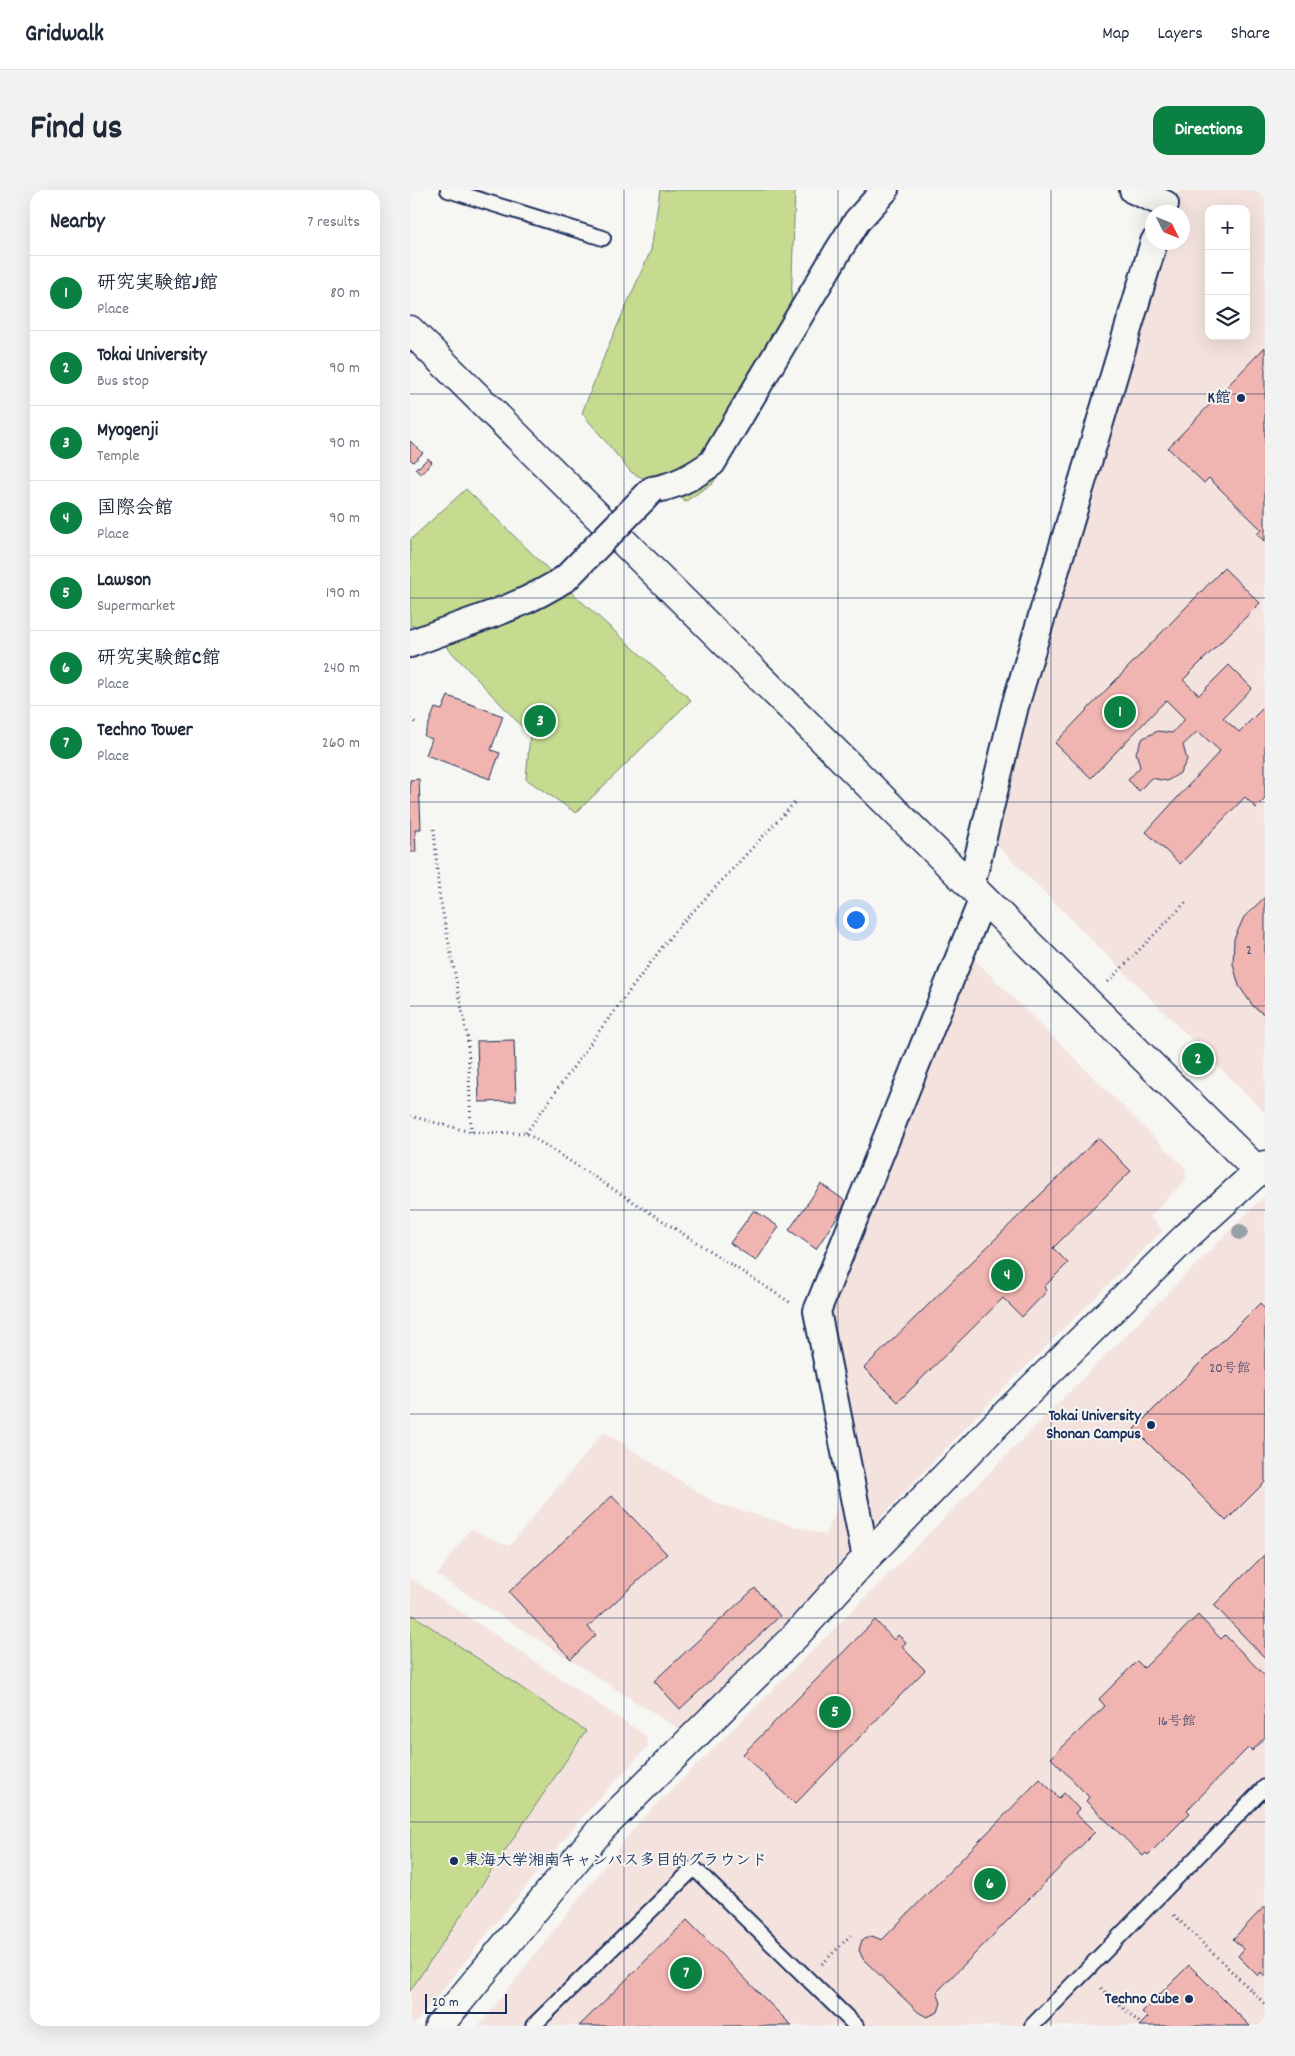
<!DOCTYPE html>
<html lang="en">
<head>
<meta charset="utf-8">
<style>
	body { margin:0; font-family:Dekko,"Klee One",sans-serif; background:#f2f2f3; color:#1f2937 }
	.controls { position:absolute; right:15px; top:15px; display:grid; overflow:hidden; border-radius:10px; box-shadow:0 5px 20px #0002 }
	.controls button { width:45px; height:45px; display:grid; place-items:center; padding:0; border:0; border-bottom:1px solid #e0e1e3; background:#fff; color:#1f2937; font:25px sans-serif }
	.compass { position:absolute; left:735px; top:15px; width:45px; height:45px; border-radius:50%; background:#fff; box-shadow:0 5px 20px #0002; rotate:133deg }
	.scale { position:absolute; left:15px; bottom:12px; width:82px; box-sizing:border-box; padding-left:5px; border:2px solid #1b2f5e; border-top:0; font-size:14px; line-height:18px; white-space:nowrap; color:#1b2f5e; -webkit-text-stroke:4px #f6f6f2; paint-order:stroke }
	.you { position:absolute; left:445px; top:729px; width:18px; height:18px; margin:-12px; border:4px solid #fff; border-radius:50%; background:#1a73e8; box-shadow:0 0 0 8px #1a73e833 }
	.badge { display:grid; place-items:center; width:32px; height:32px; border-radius:50%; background:#0b8043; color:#fff; font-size:16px; font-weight:700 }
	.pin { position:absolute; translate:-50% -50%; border:2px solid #fff; box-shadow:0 1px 5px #0006 }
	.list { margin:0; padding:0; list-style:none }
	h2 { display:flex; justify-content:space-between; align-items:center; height:65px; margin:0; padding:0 20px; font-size:21px }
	h2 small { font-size:16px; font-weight:400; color:#747a83 }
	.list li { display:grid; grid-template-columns:32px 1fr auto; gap:15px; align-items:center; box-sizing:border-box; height:75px; padding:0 20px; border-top:1px solid #e0e1e3 }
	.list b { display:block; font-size:19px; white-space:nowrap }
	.list p { margin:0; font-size:16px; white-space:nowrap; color:#747a83 }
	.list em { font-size:16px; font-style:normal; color:#747a83 }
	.icon { flex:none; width:28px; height:28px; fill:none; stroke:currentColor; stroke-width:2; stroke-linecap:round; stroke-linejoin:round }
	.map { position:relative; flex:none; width:855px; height:1836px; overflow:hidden; border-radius:15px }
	header { display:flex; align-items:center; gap:30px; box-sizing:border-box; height:70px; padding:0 25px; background:#fff; border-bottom:1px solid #e0e1e3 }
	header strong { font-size:24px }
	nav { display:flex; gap:28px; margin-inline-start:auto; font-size:18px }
	.intro { display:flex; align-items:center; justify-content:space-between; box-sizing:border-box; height:120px; padding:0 30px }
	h1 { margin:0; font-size:35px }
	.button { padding:12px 22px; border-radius:15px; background:#0b8043; color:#fff; font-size:18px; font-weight:700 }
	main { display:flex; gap:30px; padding:0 30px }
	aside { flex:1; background:#fff; border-radius:15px; box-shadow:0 5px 20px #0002 }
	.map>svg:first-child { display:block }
	.built { fill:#f4e2de; fill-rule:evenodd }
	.green { fill:#c6db90; stroke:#708577 }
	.building { fill:#f0b5b0; stroke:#1b2f5e }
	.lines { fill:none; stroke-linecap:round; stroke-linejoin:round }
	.lane-casing { stroke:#1b2f5e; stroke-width:18 }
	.street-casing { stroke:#1b2f5e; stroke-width:30 }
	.secondary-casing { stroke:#1b2f5e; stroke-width:31 }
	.path { stroke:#1b2f5e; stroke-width:3; stroke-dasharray:1 4; stroke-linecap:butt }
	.lane { stroke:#f6f6f2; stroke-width:14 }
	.street { stroke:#f6f6f2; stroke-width:26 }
	.secondary { stroke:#f6f6f2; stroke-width:28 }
	.street-bridge-casing { stroke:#1b2f5e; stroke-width:30; stroke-linecap:butt }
	.street-bridge { stroke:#f6f6f2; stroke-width:26 }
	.tree { fill:#95a0a7 }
	.grid { fill:none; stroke:#1b2f5e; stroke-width:1; stroke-opacity:0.55 }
	.poi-dot { fill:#1b2f5e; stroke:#f6f6f2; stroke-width:2 }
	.labels { text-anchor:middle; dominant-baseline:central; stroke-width:4; stroke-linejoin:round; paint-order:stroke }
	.number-label { font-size:14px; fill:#505072 }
	.poi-label { font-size:16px; font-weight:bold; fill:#1b2f5e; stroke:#f6f6f2; text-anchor:end }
</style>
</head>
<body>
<header>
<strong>Gridwalk</strong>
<nav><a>Map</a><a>Layers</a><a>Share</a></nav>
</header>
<div class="intro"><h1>Find us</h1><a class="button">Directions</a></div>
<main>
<aside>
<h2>Nearby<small>7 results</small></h2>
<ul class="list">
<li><span class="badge">1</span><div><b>研究実験館J館</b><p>Place</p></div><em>80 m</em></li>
<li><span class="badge">2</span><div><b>Tokai University</b><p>Bus stop</p></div><em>90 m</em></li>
<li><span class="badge">3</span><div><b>Myogenji</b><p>Temple</p></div><em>90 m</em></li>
<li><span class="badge">4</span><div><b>国際会館</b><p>Place</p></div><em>90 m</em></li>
<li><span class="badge">5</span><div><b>Lawson</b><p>Supermarket</p></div><em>190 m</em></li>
<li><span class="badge">6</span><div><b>研究実験館C館</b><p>Place</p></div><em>240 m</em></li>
<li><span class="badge">7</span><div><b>Techno Tower</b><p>Place</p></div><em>260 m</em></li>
</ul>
</aside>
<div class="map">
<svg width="855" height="1836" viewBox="0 0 855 1836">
	<rect width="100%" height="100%" fill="#f6f6f2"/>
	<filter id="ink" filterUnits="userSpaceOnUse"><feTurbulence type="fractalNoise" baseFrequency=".02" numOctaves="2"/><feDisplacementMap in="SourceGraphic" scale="10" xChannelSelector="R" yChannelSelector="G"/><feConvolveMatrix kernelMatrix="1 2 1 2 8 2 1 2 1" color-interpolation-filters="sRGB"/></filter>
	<g filter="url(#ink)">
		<g class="built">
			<path d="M770,0h85v923l-272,-272 167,-598 22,-1v-30h-14zM799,19h37v127h-37z"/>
			<polygon points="562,767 775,978 776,989 740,1027 753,1040 574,1218 457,1342 418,1122"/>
			<polygon points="855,1005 855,1836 69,1836 229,1632 429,1434"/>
			<polygon points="194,1242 305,1313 415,1345 431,1311 441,1365 270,1540 27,1385 60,1339 99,1356"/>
			<polygon points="0,1388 236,1546 238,1556 172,1627 3,1836 0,1836"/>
		</g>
		<g class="green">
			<polygon points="250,0 385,0 381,118 397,126 303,293 276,311 221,282 172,223 197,159 241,60"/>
			<polygon points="56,299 140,381 113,415 45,433 0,436 0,350"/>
			<polygon points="160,401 281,510 166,623 116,589 120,545 33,453"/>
			<polygon points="3,1425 176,1541 0,1801 0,1429"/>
		</g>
		<g class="building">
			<polygon points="855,157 855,352 847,344 852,340 799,288 794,293 758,258"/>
			<polygon points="0,251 13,263 3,272 0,269"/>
			<polygon points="18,268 22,272 11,284 5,279 8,276 9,277"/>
			<polygon points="814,378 850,413 773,490 789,505 819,475 842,498 813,528 829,542 855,516 855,609 846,618 835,607 770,674 736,642 810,561 788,541 773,555 777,570 770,583 757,591 741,588 729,601 718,590 730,577 726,562 733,548 748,541 762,543 775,529 756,510 681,588 645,553"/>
			<polygon points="38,506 93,526 81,560 90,563 80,589 16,565 22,549 14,546 25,518 32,520"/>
			<polygon points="9,589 11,639 5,639 6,662 0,662 0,590"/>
			<polygon points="855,707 855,825 843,816 829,796 823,774 824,749 834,727"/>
			<polygon points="104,850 106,911 69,912 67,851"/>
			<polygon points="688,948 721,981 643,1058 658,1073 634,1097 637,1101 612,1127 593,1108 488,1212 454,1178"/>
			<polygon points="411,994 437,1012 406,1059 379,1040"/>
			<polygon points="344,1020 369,1037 346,1071 320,1053"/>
			<polygon points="850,1113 855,1119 855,1292 816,1331 724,1239"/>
			<polygon points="202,1306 257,1364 178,1437 186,1445 161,1469 99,1402"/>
			<polygon points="855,1364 855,1468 804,1415"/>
			<polygon points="345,1398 370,1426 270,1519 244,1491"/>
			<polygon points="788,1425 811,1449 815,1445 855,1486 855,1547 842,1561 839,1557 777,1620 780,1623 738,1665 736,1663 733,1666 676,1611 679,1607 641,1568 695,1516 689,1509 727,1471 734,1478"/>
			<polygon points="465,1430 484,1450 488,1445 496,1452 492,1457 515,1480 385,1614 333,1564"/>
			<polygon points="630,1589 649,1608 654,1603 669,1619 665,1623 685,1642 527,1802 531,1813 528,1822 517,1827 508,1822 453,1769 449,1760 452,1750 462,1746 472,1750"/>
			<polygon points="855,1716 855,1787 851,1782 848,1786 828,1766 834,1759 823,1749"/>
			<polygon points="277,1730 382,1836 169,1836"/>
			<polygon points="779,1775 840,1836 729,1836 738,1827 732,1822"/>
		</g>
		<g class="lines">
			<g class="lane-casing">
				<g id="lane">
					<polyline points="38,0 193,48"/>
					<polyline points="123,1836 284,1678 446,1836"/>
					<polyline points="622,1836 855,1597"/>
				</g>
			</g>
			<g class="street-casing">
				<g id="street">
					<polyline points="723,0 755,14"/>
					<path d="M242,300c24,-4 40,-13 60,-27l126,-212 19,-30 28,-31"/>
					<path d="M0,454c54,-22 106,-33 156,-66"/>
					<polyline points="561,696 605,516 744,52"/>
					<polyline points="456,1368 407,1121 573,708"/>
				</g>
			</g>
			<g class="secondary-casing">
				<g id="secondary">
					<polyline points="0,140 848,981"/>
					<polyline points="29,1836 192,1638 385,1446 456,1368 600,1220 778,1045 855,975"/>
				</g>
			</g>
			<g class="path">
				<polyline points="0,529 8,534"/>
				<polyline points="24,639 29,703 58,850 61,942"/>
				<polyline points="698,792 776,712"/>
				<polyline points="0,926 61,942 116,943 381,1113"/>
				<polyline points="116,943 190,840 263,743 385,612"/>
				<polyline points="764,1725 855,1814"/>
				<polyline points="412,1774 442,1744"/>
				<polyline points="691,1798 731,1834"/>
			</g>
			<use href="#lane" class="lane"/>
			<use href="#street" class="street"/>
			<use href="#secondary" class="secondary"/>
			<g class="street-bridge-casing">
				<polyline id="street-bridge" points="156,388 242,300"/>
			</g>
			<use href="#street-bridge" class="street-bridge"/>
		</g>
		<circle class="tree" cx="830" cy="1042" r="8"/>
	</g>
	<path class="grid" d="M214,0v1836M428,0v1836M641,0v1836M0,204h855M0,408h855M0,612h855M0,816h855M0,1020h855M0,1224h855M0,1428h855M0,1632h855"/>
	<g class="poi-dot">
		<circle cx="831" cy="208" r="5"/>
		<circle cx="741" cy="1235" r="5"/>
		<circle cx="44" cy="1671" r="5"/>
		<circle cx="779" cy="1809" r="5"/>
	</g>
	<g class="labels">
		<g class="number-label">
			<text x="839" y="761">2</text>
			<text x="820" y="1179">20号館</text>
			<text x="767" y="1532">16号館</text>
		</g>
		<g class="poi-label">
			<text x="821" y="208">K館</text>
			<text x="731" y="1226">Tokai University<tspan x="731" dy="18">Shonan Campus</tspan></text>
			<text x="54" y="1671" text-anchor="start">東海大学湘南キャンパス多目的グラウンド</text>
			<text x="769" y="1809">Techno Cube</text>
		</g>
	</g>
</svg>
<div class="controls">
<button>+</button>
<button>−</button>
<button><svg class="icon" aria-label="layers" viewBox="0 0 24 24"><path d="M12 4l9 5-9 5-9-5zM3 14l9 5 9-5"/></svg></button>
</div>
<svg class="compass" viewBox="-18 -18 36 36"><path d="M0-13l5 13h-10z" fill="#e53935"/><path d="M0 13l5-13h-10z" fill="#747a83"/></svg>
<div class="scale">20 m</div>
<div class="you"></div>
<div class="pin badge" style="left:710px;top:522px">1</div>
<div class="pin badge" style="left:788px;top:869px">2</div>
<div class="pin badge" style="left:130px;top:531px">3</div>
<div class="pin badge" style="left:597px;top:1085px">4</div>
<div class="pin badge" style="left:425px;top:1522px">5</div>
<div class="pin badge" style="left:580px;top:1694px">6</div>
<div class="pin badge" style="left:276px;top:1783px">7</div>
</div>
</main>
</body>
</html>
